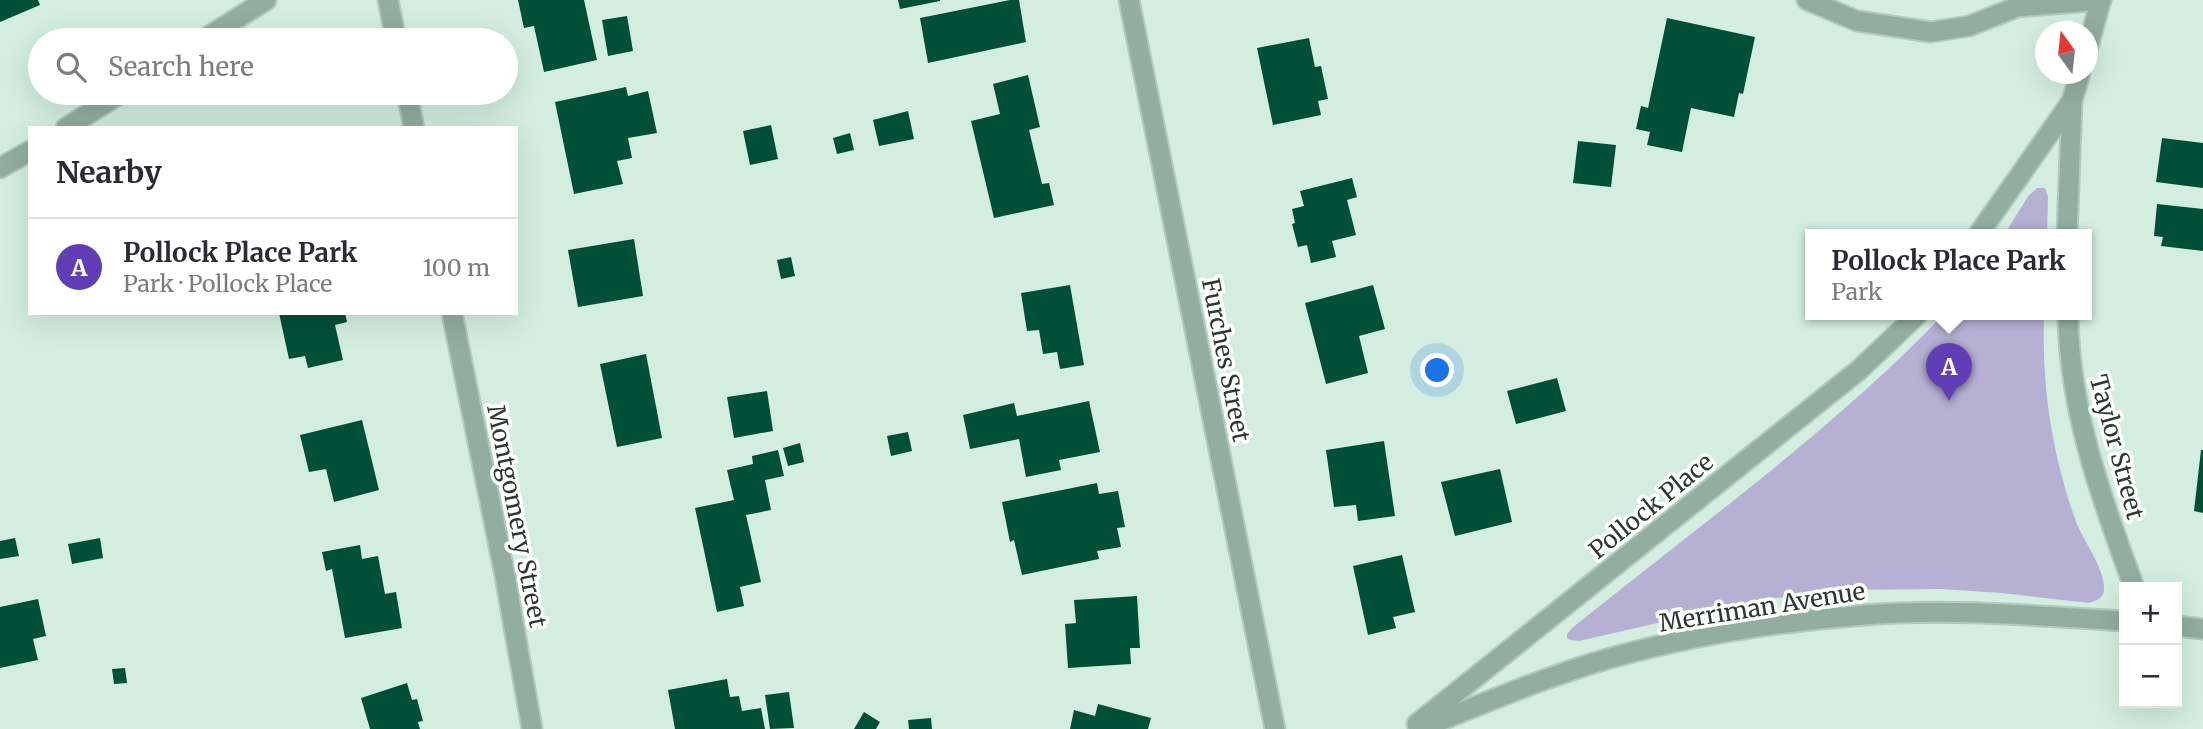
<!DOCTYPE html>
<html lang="en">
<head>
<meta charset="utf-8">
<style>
	body { margin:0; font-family:Merriweather,serif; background:#f2f2f3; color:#2b2b33 }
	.controls { position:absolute; right:21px; bottom:21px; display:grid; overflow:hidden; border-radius:0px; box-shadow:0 7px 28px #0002 }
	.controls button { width:63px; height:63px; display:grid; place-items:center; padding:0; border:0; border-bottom:2px solid #e1e1e2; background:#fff; color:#2b2b33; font:35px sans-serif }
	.compass { position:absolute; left:2035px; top:21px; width:63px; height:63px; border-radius:50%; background:#fff; box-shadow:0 7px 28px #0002; rotate:345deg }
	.you { position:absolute; left:1438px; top:371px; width:24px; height:24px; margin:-18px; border:5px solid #fff; border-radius:50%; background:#1a73e8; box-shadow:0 0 0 10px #1a73e833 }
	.badge { display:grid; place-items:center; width:46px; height:46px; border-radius:50%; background:#623eb6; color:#fff; font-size:23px; font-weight:700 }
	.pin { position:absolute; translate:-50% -58px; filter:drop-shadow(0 2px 4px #0008) }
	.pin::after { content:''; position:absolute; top:37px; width:24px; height:21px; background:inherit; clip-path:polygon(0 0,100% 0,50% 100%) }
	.popup { position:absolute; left:1805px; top:229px; width:287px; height:91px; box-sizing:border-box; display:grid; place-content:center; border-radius:0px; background:#fff; filter:drop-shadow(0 2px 5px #0005); font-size:23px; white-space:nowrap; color:#7c7c81 }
	.popup b { font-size:26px; color:#2b2b33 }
	.popup::after { content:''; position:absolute; left:50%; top:100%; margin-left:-14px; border:14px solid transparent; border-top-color:#fff }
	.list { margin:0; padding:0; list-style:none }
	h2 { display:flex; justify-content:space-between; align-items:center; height:91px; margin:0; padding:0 28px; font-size:30px }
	h2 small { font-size:23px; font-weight:400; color:#7c7c81 }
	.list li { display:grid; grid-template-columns:46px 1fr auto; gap:21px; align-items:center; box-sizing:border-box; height:98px; padding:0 28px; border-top:2px solid #e1e1e2 }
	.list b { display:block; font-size:26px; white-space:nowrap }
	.list p { margin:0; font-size:23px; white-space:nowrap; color:#7c7c81 }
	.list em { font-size:23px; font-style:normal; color:#7c7c81 }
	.icon { flex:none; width:38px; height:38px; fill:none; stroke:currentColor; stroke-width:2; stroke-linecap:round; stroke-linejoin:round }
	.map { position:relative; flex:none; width:2203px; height:729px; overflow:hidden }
	.search { position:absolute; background:#fff; box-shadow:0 7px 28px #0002; left:28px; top:28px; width:490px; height:77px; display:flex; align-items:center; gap:18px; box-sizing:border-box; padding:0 24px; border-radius:38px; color:#7c7c81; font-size:26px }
	.panel { position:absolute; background:#fff; box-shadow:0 7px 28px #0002; left:28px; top:126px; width:490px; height:189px; border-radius:0px }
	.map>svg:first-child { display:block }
	.green { fill:#b6b1d4 }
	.building { fill:#004f37 }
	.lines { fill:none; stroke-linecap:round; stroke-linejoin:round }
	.service-casing { stroke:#b2cabe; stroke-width:23 }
	.minor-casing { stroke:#b2cabe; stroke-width:23 }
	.service { stroke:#92aea1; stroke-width:19 }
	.minor { stroke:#92aea1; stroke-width:19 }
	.labels { text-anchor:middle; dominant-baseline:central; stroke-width:7; stroke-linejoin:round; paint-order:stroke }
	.street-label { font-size:24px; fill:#2e3833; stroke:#fff }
</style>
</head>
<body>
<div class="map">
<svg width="2203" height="729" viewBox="0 0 2203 729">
	<rect width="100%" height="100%" fill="#d3eee1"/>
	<g class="green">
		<polygon points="2037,188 2045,188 2048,197 2047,235 2004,235 2029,195"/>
		<path d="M1943,315h101c-2,72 7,133 30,201 7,23 27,45 30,69 1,12 -5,15 -15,18l-87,-10 -61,-4 -94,1 -89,10 -179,41 -8,-1 -4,-2v-4l5,-6c125,-101 259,-196 371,-313z"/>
	</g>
	<g class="building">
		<polygon points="0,0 38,0 40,5 0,22"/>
		<polygon points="518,0 584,0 597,60 544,72 534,26 524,28"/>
		<polygon points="898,0 940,0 940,1 900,9"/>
		<polygon points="1010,0 1019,0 1026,42 928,63 920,18"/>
		<polygon points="627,16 633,51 608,56 602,20"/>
		<polygon points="1667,18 1755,37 1743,94 1739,93 1734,117 1691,108 1682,152 1647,145 1650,132 1636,129 1641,106 1648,108"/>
		<polygon points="1309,38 1315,67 1321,66 1328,99 1318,101 1321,115 1273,125 1257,48"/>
		<polygon points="1028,75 1040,127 1029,130 1042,184 1049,183 1054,205 994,218 971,121 1000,114 993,84"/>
		<polygon points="626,87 628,96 648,91 657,133 628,138 632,158 617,161 623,184 574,194 555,102"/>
		<polygon points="908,111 914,139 879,146 873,120"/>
		<polygon points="771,125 778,159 750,165 743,131"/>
		<polygon points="850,133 854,150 837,154 833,138"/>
		<polygon points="2162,138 2203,143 2203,188 2156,182"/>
		<polygon points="1578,141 1616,145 1611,187 1573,183"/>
		<polygon points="1352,178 1357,197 1347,200 1356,235 1332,241 1336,257 1311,263 1307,245 1298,247 1292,224 1295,223 1292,209 1304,206 1300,191"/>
		<polygon points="2157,204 2203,209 2203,251 2161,246 2163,237 2154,236"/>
		<polygon points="634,239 643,296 578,307 568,250"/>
		<polygon points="791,257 795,276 781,279 777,260"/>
		<polygon points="1070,285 1084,365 1060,369 1057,352 1043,354 1039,330 1027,331 1021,293"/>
		<polygon points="1373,285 1385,329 1359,336 1368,373 1326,384 1305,303"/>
		<polygon points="279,313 345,313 347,322 335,325 343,360 308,368 305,356 289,359"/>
		<polygon points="646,354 662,438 617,447 600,364"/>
		<polygon points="1557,378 1566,411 1516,424 1507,391"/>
		<polygon points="767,391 773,431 734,438 727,397"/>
		<polygon points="1089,401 1100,452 1059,460 1061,470 1026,477 1019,439 970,449 963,415 1014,403 1017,416"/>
		<polygon points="362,420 379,490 334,502 326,469 309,472 300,435"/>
		<polygon points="908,432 912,451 891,456 887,436"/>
		<polygon points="1384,441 1395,516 1358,521 1356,505 1334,507 1326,450"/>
		<polygon points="800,443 804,462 788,466 783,448"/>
		<polygon points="778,450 784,476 765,480 771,510 746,515 761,582 740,587 744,606 717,612 695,508 734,500 727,470 753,464 752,456"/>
		<polygon points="2201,450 2203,450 2203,513 2194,511"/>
		<polygon points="1500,469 1512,522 1455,536 1441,482"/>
		<polygon points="1097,483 1099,494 1118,491 1125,527 1117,528 1121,547 1097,551 1099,559 1022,575 1014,540 1010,542 1002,502"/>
		<polygon points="15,538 19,556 0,559 0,541"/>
		<polygon points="100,538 103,558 72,564 68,544"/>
		<polygon points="360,545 362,559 378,556 385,594 396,592 402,628 345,638 332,569 326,571 322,552"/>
		<polygon points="1402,555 1415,612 1393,617 1396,628 1368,635 1353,566"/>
		<polygon points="1137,596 1140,648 1130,648 1131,664 1068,668 1065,624 1076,623 1074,600"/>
		<polygon points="38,599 46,636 33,639 38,660 0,668 0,607"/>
		<polygon points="125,668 127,683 114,684 112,669"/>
		<polygon points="727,679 730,697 739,696 742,711 761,708 765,729 675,729 668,690"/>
		<polygon points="407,683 412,700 417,699 423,721 418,722 420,729 370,729 361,698"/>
		<polygon points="789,692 794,728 770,729 765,695"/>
		<polygon points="1098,704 1151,718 1148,729 1070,729 1074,710 1095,716"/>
		<polygon points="864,712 880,722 876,729 854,729"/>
		<polygon points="931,718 932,729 909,729 908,720"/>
	</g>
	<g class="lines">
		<g class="service-casing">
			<polyline id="service" points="1807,0 1857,21 1931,32 1969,26 2017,7 2101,0"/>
		</g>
		<g class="minor-casing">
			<g id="minor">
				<polyline points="388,0 396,40"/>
				<polyline points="1129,0 1275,729"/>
				<polyline points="203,40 266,0"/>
				<polyline points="2088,47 2101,0"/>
				<polyline points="407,93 414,128"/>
				<polyline points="66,128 121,93"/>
				<polyline points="0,168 30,151"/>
				<polyline points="1978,235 2072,101"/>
				<polyline points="2067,235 2072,101 2080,74"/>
				<polyline points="452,313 505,576 532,729"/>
				<path d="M2068,315c1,95 34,185 66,272"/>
				<polyline points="2177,626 2203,629"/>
				<polyline points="1417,724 1859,370 1917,315"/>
				<path d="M1420,729c54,-22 108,-45 164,-63 90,-28 186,-44 281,-51 86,-7 173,1 259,6"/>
			</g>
		</g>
		<use href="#service" class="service"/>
		<use href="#minor" class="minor"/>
	</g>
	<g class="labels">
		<g class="street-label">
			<text transform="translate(1226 360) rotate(79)">Furches Street</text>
			<text transform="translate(2117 447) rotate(75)">Taylor Street</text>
			<text transform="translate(1651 506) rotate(-39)">Pollock Place</text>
			<text transform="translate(517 516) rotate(79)">Montgomery Street</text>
			<text transform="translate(1762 607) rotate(-9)">Merriman Avenue</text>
		</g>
	</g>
</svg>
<div class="controls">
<button>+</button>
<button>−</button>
</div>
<svg class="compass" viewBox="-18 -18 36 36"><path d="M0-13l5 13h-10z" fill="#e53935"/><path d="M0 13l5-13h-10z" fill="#7c7c81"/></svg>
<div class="you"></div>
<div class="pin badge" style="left:1949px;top:401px">A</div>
<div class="popup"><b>Pollock Place Park</b>Park</div>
<div class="search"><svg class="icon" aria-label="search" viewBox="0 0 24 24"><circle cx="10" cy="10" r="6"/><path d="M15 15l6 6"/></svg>Search here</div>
<section class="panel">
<h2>Nearby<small></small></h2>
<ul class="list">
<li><span class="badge">A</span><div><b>Pollock Place Park</b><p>Park · Pollock Place</p></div><em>100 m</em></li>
</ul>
</section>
</div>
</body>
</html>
